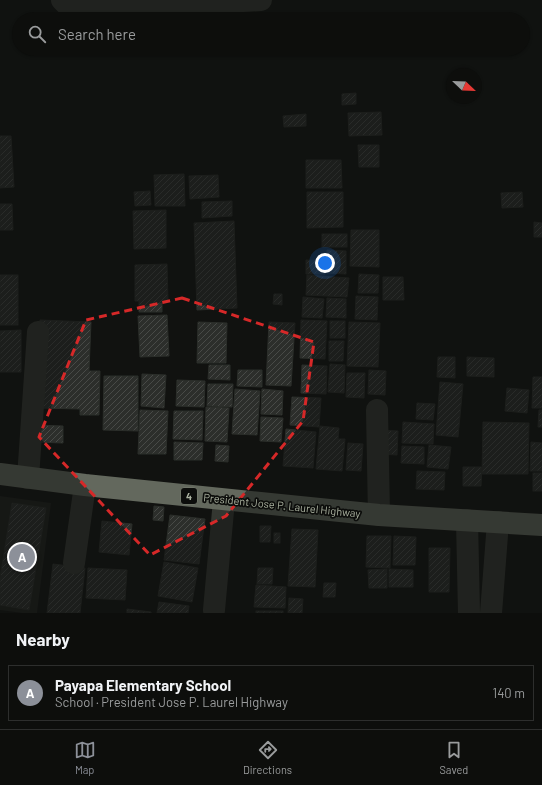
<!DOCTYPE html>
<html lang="en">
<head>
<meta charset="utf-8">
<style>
	body { margin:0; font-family:Barlow,sans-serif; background:#161715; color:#f1f3f6 }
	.compass { position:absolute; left:446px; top:68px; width:36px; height:36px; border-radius:50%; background:#0d0e0c; box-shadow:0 1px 3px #0004; rotate:113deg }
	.you { position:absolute; left:325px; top:263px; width:14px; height:14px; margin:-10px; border:3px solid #fff; border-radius:50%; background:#1a73e8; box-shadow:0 0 0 6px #1a73e833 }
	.badge { display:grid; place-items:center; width:26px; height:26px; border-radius:50%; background:#8c9099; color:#fff; font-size:13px; font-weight:700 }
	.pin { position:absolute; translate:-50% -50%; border:2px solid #fff; box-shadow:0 1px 4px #0006 }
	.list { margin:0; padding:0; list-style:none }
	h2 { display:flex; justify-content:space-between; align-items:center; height:52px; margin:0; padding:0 16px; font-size:17px }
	h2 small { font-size:13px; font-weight:400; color:#9a9c9d }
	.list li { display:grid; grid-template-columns:26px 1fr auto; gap:12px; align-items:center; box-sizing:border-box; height:56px; margin:0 8px 8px; padding:0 8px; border:1px solid #2d2e2d; border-radius:0px }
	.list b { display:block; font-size:15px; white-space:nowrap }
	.list p { margin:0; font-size:13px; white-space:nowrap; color:#9a9c9d }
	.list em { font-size:13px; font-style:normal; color:#9a9c9d }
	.icon { flex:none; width:22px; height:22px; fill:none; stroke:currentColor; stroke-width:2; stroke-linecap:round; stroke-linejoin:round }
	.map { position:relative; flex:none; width:542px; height:613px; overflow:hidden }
	.search { position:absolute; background:#0d0e0c; box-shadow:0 1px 3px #0004; left:12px; right:12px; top:12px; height:44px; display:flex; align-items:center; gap:10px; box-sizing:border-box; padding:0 14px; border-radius:22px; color:#9a9c9d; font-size:15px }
	.sheet { height:116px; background:#0d0e0c }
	nav { display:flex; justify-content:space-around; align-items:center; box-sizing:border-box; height:56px; border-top:1px solid #2d2e2d; background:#0d0e0c; font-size:11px; color:#9a9c9d }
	nav a { display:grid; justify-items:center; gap:2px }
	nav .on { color:#8c9099 }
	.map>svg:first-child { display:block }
	.built { fill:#1d1f1c }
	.building { fill:url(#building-hatch); stroke:#2b2e2a }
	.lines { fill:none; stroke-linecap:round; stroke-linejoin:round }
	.minor { stroke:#343731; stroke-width:22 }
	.highway { stroke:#63685d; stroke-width:22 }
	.marked { fill:none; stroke:#d62828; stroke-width:3; stroke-dasharray:8 5; stroke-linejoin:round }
	.labels { text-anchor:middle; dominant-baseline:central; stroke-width:3.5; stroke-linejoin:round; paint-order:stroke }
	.shield { fill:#0c0d0b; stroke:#7c8174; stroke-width:1 }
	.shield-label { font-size:10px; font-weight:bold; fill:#acb3a1 }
	.street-label { font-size:11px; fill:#acb3a1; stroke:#0c0d0b }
</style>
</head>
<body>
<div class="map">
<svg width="542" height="613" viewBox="0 0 542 613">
	<defs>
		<pattern id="building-hatch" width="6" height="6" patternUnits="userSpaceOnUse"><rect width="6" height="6" fill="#2c2e2b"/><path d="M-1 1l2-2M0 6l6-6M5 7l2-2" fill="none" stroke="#484a47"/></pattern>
	</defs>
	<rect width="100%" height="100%" fill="#111210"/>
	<polygon class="built" points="0,496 51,503 37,613 22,613 0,610"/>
	<g class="building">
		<polygon points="356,93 356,104 342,105 342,94"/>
		<polygon points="381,112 382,135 349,136 348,113"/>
		<polygon points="306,114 306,126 284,127 283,116"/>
		<polygon points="0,136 11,136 14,187 0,188"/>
		<polygon points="358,145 379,145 379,167 359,167"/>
		<polygon points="306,160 341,160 342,188 306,188"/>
		<polygon points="184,174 185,206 155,206 154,175"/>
		<polygon points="218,175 219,197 190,199 189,176"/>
		<polygon points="150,191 151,205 135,206 134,192"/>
		<polygon points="307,192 343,192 343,227 307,228"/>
		<polygon points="522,192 523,207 502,208 501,193"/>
		<polygon points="232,201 232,216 202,218 202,202"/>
		<polygon points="0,204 12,204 13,230 0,230"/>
		<polygon points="166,210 166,248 134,249 133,211"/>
		<polygon points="234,221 237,308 197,310 194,223"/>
		<polygon points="534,222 542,223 542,237 534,237"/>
		<polygon points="351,230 379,230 379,267 350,266"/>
		<rect x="322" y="234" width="25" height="13"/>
		<polygon points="327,250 346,251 346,274 327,273"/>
		<polygon points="306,260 326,261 325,274 306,274"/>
		<polygon points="167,264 168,301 162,301 162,312 139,312 139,301 135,301 135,265"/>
		<polygon points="359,274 379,275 378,293 358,293"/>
		<rect x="0" y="275" width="18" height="50"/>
		<polygon points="307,275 349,278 347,297 306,295"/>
		<polygon points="383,277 403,277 404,300 383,300"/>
		<polygon points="274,294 282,294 282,305 273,304"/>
		<polygon points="356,296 378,297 377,320 355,319"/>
		<polygon points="303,297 324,299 322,318 302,317"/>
		<polygon points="327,298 346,299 346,318 326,317"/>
		<polygon points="167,315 169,356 140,357 138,316"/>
		<polygon points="40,320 91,322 89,371 100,371 99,415 80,415 80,409 37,408"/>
		<polygon points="301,320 327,321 325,359 300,358"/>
		<rect x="330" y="321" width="15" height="17"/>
		<polygon points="198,322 227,323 226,363 197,363"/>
		<polygon points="269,322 295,323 291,386 266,385"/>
		<polygon points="349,322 380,323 378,367 347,366"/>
		<polygon points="21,330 21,372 0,372 0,331"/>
		<polygon points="329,341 344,341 343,361 329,361"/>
		<polygon points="438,357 455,357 455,378 437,377"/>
		<polygon points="467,357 494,358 494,377 467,376"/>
		<polygon points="330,364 345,365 344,393 328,392"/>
		<polygon points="209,365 230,365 230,380 208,379"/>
		<polygon points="302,365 327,366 326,394 301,393"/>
		<polygon points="238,370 262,370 262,387 237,386"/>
		<polygon points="369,370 386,371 385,395 368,394"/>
		<polygon points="347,373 365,373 364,398 346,397"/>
		<polygon points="142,374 166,375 164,408 141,406"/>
		<polygon points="104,376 138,376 138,431 103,430"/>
		<polygon points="533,377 542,377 542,408 532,408"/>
		<polygon points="177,380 205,381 204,407 176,406"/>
		<polygon points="440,382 463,384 458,437 436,435"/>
		<polygon points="208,384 233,384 232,407 207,406"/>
		<polygon points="507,388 529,390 527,413 505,411"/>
		<polygon points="235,389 260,391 257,435 232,434"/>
		<polygon points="262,389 283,391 282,415 261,414"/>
		<polygon points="292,397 321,398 319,427 290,425"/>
		<polygon points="417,403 435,404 433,420 416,419"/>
		<polygon points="206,407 229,408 227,442 205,441"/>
		<polygon points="140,410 168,411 166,454 138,454"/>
		<polygon points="539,410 542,410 542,427 538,427"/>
		<polygon points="174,411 203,411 202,440 173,439"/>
		<polygon points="261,417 283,418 281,442 260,441"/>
		<polygon points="403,422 434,424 433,444 402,443"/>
		<polygon points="483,422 529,423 528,474 482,474"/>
		<polygon points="34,425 63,426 63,443 34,442"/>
		<polygon points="320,426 339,428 338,439 345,439 342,471 316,469"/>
		<polygon points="286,429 316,432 313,468 283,466"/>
		<polygon points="380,430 398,431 397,455 379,454"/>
		<polygon points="174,442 203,443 202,460 174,460"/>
		<polygon points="531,442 542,443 542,471 530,471"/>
		<polygon points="348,443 363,444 361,471 346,470"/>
		<polygon points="216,445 229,446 228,462 215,461"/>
		<polygon points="429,445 451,447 448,469 427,467"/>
		<polygon points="402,446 424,447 424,464 401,463"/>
		<polygon points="463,467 482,467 481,486 463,486"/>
		<polygon points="417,471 445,472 444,490 416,489"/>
		<rect x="533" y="473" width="9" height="18"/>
		<polygon points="12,503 46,508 29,610 0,605 0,578"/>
		<polygon points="154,506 164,507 163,521 153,520"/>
		<polygon points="170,515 205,519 199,564 164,560"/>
		<polygon points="102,521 132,524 129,555 99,552"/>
		<polygon points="260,526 271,526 270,542 260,542"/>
		<polygon points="292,529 318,530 315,587 288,586"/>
		<rect x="274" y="533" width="6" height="10"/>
		<polygon points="367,536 391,536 390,568 366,567"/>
		<polygon points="394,536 416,537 415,565 393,565"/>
		<polygon points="429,548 450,548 449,592 429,592"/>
		<polygon points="164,562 198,568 192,602 158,596"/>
		<polygon points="53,564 85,568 80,613 47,613"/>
		<polygon points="88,568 127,570 125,600 86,598"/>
		<polygon points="258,568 273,568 272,584 257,584"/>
		<polygon points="387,569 387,588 369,588 368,570"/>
		<polygon points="389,569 413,570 413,587 389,587"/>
		<polygon points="324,583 336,583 335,597 323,597"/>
		<polygon points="256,585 286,587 285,608 254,607"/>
		<polygon points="289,598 303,599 302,613 288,613"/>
		<polygon points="159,602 189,606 188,613 157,613"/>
		<polygon points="127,609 151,612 151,613 127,613"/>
		<rect x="256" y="611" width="27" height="2"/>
	</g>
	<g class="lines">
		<g class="minor">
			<polyline points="62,0 67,5 75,9 148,5 226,2 261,0"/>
			<polyline points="377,410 379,515"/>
			<polyline points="28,478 38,332"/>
			<polyline points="467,520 469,613"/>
			<polyline points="74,563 85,485"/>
			<polyline points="214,610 224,500"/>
			<polyline points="491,613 498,522"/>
		</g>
		<polyline class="highway" points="0,474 85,485 379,515 542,525"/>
	</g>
	<path d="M0 0H542V613H0ZM182,298l132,44 -11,79 -77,95 -76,39 -111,-118 47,-117z" fill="#111210" fill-opacity=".55" fill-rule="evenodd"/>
	<path class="marked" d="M182,298l132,44 -11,79 -77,95 -76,39 -111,-118 47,-117z"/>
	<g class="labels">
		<rect class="shield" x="181" y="488" width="16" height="16" rx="3"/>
		<g class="shield-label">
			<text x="189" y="496">4</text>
		</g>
		<g class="street-label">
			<text transform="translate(282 505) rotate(6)">President Jose P. Laurel Highway</text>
		</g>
	</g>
</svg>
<svg class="compass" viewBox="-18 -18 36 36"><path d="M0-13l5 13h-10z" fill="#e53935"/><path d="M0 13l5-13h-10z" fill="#9a9c9d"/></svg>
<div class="you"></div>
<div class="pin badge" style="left:22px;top:557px">A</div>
<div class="search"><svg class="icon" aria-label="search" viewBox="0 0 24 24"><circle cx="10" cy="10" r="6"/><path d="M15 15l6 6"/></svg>Search here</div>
</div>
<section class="sheet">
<h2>Nearby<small></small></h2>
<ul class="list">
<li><span class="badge">A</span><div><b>Payapa Elementary School</b><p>School · President Jose P. Laurel Highway</p></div><em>140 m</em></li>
</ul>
</section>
<nav>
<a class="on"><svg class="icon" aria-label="map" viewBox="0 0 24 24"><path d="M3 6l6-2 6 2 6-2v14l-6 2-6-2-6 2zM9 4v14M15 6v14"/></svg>Map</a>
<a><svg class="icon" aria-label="directions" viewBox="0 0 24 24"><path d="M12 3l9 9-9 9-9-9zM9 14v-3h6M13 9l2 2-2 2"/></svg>Directions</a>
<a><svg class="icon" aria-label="saved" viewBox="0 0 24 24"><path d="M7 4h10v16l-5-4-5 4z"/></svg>Saved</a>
</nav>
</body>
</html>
